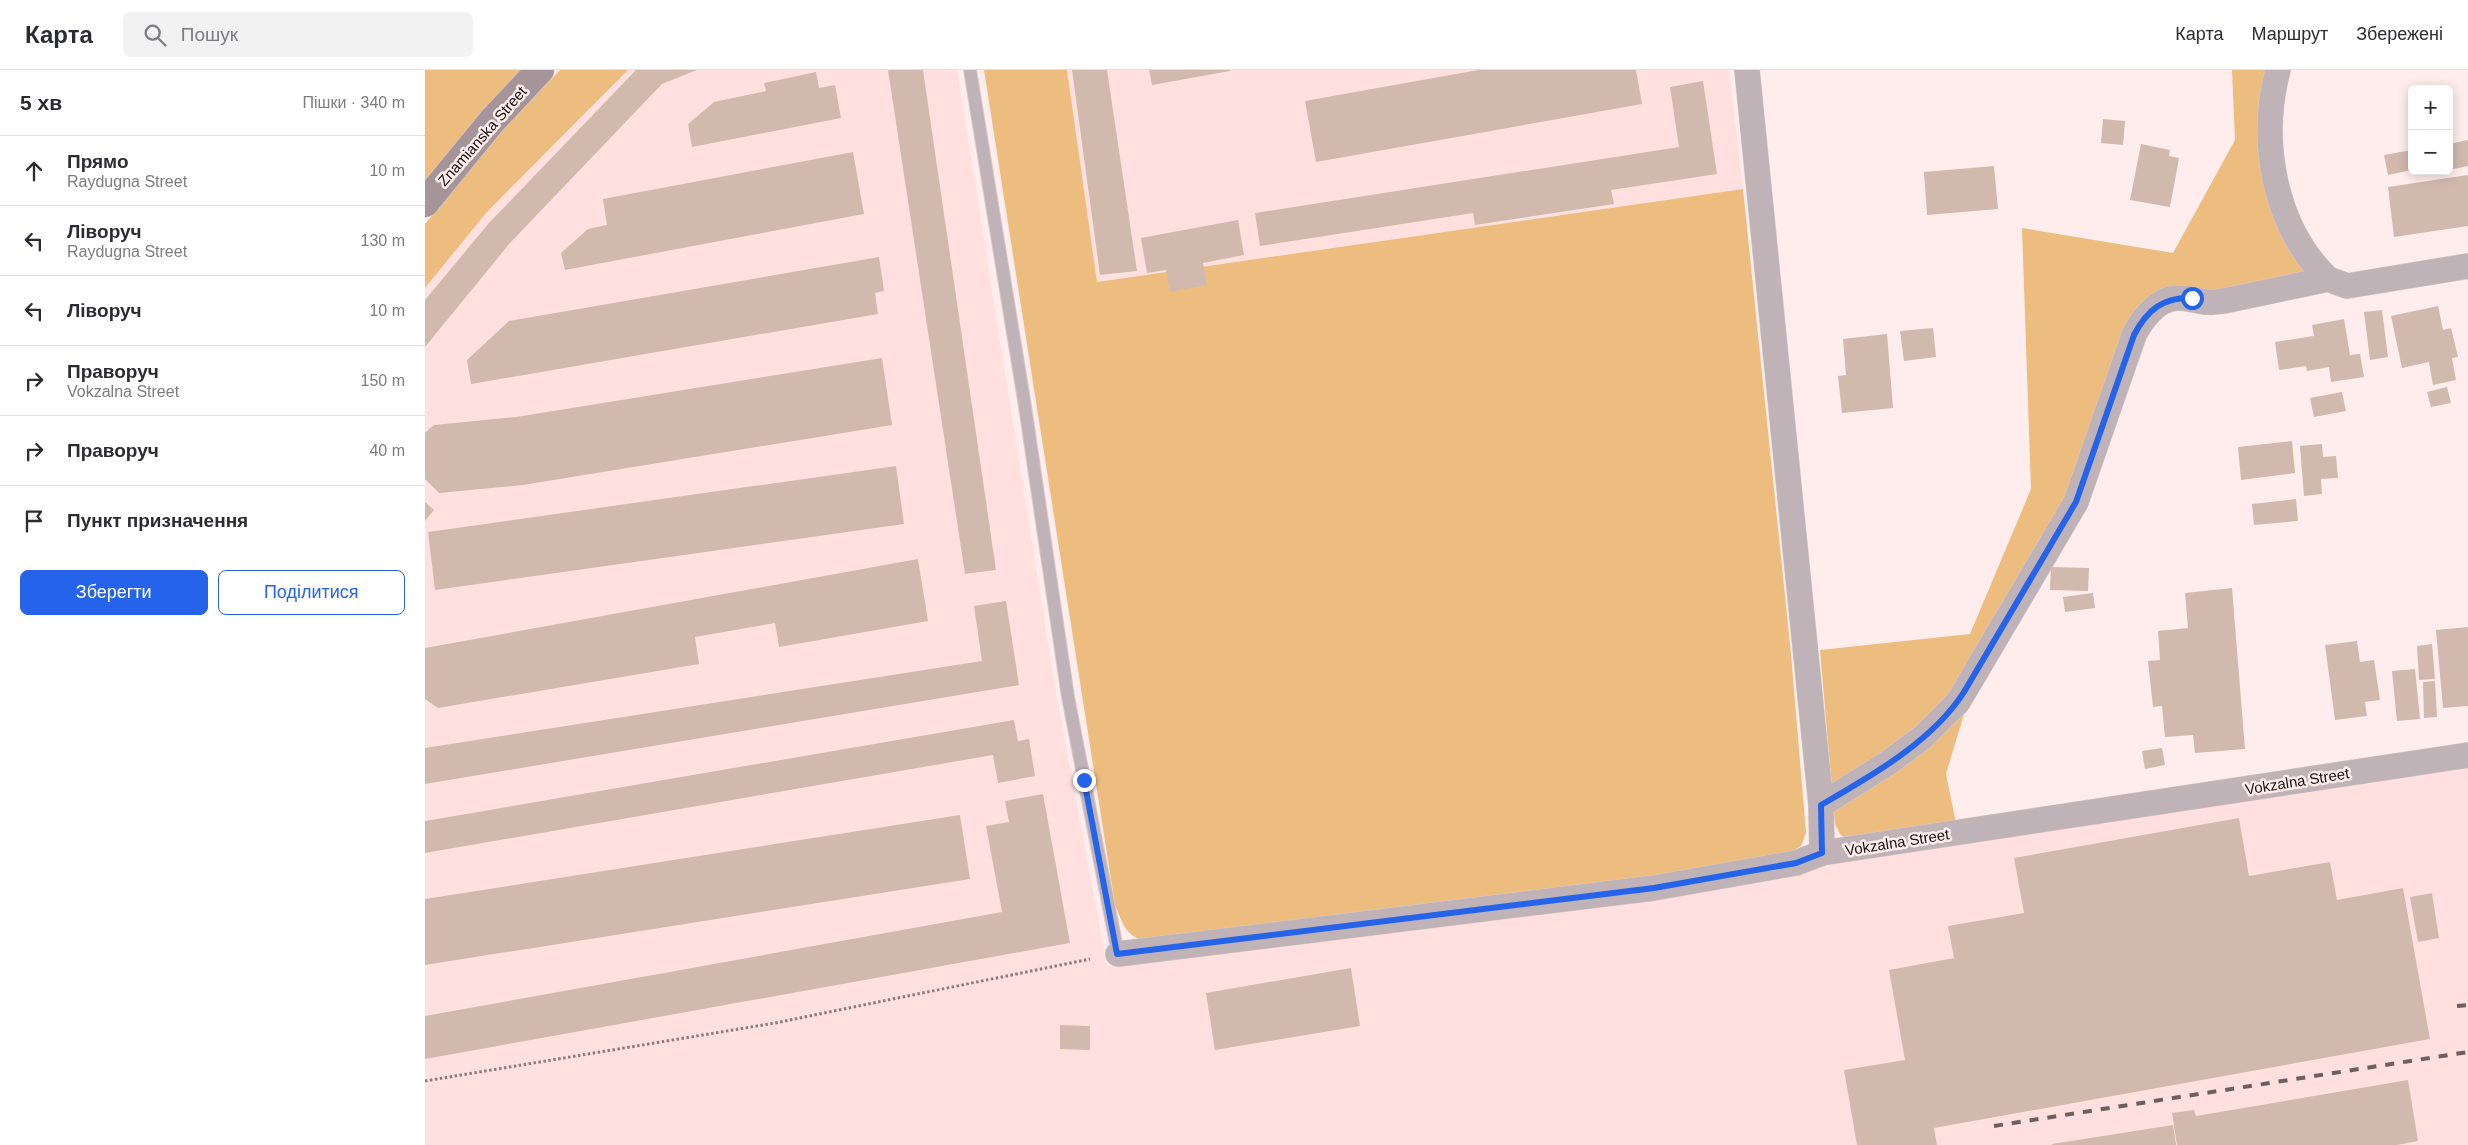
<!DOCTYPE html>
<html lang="uk">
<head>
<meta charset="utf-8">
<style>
	body { margin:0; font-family:Arial,sans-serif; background:#f2f2f3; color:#2b2b33 }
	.controls { position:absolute; right:15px; top:15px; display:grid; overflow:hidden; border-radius:8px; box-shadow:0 2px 12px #0003 }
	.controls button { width:45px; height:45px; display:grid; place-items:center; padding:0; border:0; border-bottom:1px solid #e1e1e2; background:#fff; color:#2b2b33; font:25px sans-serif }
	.stop { position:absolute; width:15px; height:15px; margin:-11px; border:4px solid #2563eb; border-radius:50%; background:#fff }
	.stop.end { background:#2563eb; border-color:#fff; box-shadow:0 1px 5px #0008 }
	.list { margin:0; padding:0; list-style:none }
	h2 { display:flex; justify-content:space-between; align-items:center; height:65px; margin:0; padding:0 20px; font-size:21px }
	h2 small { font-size:16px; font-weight:400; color:#7c7c81 }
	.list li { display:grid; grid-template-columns:32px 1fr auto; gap:15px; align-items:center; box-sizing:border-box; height:70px; padding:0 20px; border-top:1px solid #e1e1e2 }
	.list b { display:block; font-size:19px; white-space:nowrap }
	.list p { margin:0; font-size:16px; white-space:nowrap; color:#7c7c81 }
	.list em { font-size:16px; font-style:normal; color:#7c7c81 }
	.actions { display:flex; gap:10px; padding:15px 20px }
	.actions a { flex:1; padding:11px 0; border:1px solid #2563eb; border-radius:8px; text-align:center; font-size:18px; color:#2563eb }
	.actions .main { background:#2563eb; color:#fff }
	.icon { flex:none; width:28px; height:28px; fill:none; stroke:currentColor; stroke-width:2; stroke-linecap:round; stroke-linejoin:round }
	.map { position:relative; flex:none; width:2043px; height:1075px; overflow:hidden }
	header { display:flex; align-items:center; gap:30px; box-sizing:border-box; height:70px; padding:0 25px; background:#fff; border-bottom:1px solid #e1e1e2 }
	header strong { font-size:24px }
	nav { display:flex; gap:28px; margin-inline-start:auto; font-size:18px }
	.search { width:350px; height:45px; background:#f2f2f3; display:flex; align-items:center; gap:12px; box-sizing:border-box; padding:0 18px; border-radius:8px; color:#7c7c81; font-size:19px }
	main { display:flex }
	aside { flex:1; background:#fff }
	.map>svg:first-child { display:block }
	.built { fill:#ffe0df }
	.green { fill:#edbd80 }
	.building { fill:#d2b9ae }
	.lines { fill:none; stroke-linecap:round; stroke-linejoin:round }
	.lane-casing { stroke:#dac9c9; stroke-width:14 }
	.street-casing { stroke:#dac9c9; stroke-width:26 }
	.secondary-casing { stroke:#dac9c9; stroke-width:29 }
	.path { stroke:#8a7c7c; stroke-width:3; stroke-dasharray:2.5 2.5; stroke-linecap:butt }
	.lane { stroke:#bfb3b7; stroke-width:12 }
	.street { stroke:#bfb3b7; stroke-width:25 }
	.secondary { stroke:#a6949b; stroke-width:28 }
	.rail { stroke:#6c5f5f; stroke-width:4; stroke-dasharray:9 9; stroke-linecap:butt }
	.route { stroke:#2563eb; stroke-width:6 }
	.labels { text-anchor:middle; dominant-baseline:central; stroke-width:5; stroke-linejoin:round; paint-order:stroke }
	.street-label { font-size:15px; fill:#190f0f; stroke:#ffecec }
</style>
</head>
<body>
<header>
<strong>Карта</strong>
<div class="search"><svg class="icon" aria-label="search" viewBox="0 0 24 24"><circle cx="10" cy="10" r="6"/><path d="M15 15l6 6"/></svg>Пошук</div>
<nav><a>Карта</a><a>Маршрут</a><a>Збережені</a></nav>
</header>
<main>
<aside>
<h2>5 хв<small>Пішки · 340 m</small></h2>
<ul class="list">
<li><svg class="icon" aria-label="ahead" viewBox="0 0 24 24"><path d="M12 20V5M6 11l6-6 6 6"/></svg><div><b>Прямо</b><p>Raydugna Street</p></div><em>10 m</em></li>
<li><svg class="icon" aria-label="left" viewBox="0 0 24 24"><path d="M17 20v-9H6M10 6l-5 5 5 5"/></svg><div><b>Ліворуч</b><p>Raydugna Street</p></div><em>130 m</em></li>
<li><svg class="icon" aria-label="left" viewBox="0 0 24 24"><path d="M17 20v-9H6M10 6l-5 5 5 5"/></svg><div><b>Ліворуч</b></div><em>10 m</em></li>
<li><svg class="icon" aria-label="right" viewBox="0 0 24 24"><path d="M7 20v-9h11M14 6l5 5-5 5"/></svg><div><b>Праворуч</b><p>Vokzalna Street</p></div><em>150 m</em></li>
<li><svg class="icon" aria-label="right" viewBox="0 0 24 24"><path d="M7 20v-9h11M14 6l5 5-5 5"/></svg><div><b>Праворуч</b></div><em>40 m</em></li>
<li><svg class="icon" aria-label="arrive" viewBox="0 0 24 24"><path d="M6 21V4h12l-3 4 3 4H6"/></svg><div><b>Пункт призначення</b></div></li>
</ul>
<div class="actions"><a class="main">Зберегти</a><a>Поділитися</a></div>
</aside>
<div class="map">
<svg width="2043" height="1075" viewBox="0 0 2043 1075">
	<rect width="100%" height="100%" fill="#ffecec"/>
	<g class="built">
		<polygon points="203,0 532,0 630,618 682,896 1232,827 1310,814 1447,786 2043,695 2043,1075 0,1075 0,218 62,142"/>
		<polygon points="642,0 1304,0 1318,119 671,212"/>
	</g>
	<g class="green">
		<polygon points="0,0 96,0 54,45 0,111"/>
		<polygon points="135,0 203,0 62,142 0,218 0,154 76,61"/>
		<path d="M559,0h83l30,212 646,-93 48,465 15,179 -5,13 -17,10 -132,25 -507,60c-21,-6 -22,-18 -30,-36z"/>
		<polygon points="1807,0 1844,0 1833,63 1838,109 1852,156 1876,197 1903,222 1893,220 1747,240 1726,254 1545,624 1521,704 1531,753 1422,770 1415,764 1410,754 1395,580 1545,564 1606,419 1597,158 1748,183 1810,70"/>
	</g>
	<g class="building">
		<polygon points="211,0 272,0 237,14 85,173 0,277 0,230 64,153"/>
		<polygon points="463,0 498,0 571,500 540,504"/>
		<polygon points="647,0 682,0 712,201 675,205"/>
		<polygon points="724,0 805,0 805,1 727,15"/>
		<polygon points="1053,0 1211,0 1217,34 891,92 880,31"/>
		<polygon points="391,2 394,18 410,15 416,48 267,77 263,54 289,32 341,21 339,13"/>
		<polygon points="1278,11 1292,104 1186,120 1189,134 1050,155 1048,143 835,176 830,143 1254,77 1245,17"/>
		<polygon points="1678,49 1700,51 1698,75 1676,73"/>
		<polygon points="2043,70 2043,96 2024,100 2024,74"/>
		<polygon points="1716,74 1745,80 1744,86 1754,88 1745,137 1705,130"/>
		<polygon points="1987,80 1987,100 1963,105 1959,85"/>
		<polygon points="428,82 439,144 140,200 136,183 163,159 182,155 178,129"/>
		<polygon points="1569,96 1573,139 1502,145 1499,102"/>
		<polygon points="2043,105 2043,156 1969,167 1963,117"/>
		<polygon points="813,150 819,185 778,193 782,215 745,222 741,200 722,203 716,168"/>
		<polygon points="454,187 459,221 450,223 453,244 46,314 42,290 84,251"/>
		<polygon points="2013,236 2018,260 2026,258 2033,287 2027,288 2031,310 2008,315 2004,292 1977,298 1966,246"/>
		<polygon points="1957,240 1963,287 1945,290 1939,242"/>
		<polygon points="1919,249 1925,285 1935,284 1939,307 1906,312 1904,297 1882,301 1881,296 1854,300 1850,272 1889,266 1887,255"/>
		<polygon points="1508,258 1511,287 1479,291 1475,261"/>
		<polygon points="1462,264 1468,338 1417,343 1413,306 1421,305 1418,269"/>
		<polygon points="457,288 467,355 98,415 14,423 0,409 0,363 9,355 91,347"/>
		<polygon points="2022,317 2026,333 2006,337 2002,322"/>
		<polygon points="1917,322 1921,341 1889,347 1885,328"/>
		<polygon points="1867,371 1870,403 1816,410 1813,377"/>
		<polygon points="1897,374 1898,387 1911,386 1913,408 1896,409 1897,424 1879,426 1875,376"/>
		<polygon points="471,396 479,454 10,520 3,462"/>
		<polygon points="1871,429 1873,451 1829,455 1827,434"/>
		<polygon points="0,432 9,440 0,451"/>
		<polygon points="493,489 503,551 354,577 350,553 270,567 274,594 13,638 0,629 0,578"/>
		<polygon points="1626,497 1664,498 1663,521 1625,520"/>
		<polygon points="1807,518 1820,679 1770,683 1768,665 1740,667 1737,636 1728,637 1723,591 1735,590 1733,561 1763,558 1760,523"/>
		<polygon points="1668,523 1670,538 1640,542 1638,527"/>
		<polygon points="581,531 594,615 0,714 0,678 557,591 549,536"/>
		<polygon points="2043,557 2043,636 2018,638 2011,560"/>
		<polygon points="1932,571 1935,592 1949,590 1955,630 1940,632 1942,646 1910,650 1900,575"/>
		<polygon points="2007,574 2010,609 1994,610 1992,576"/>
		<polygon points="1990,599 1995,649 1972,651 1967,601"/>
		<polygon points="2010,611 2012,647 1999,648 1998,612"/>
		<polygon points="589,650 593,671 604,669 610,706 573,713 568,685 0,783 0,751"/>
		<polygon points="1737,678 1740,695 1720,699 1717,681"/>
		<polygon points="618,724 645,873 0,989 0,946 577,842 561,756 584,752 580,731"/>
		<polygon points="535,745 545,809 0,895 0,829"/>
		<polygon points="1814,748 1824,806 1905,792 1912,830 1978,818 2005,969 1509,1058 1512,1075 1432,1075 1419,1000 1480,990 1464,900 1529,888 1523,856 1599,843 1589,788"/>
		<polygon points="2007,823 2014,868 1993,872 1985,827"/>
		<polygon points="926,898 935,956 790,980 781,923"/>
		<polygon points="635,955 665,956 665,980 635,979"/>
		<polygon points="1983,1010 1993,1071 1972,1075 1752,1075 1747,1043 1769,1040 1771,1046"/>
		<polygon points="1748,1055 1751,1075 1627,1075 1627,1074"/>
	</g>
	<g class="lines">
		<g class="lane-casing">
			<polyline id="lane" points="545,0 599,330 643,627 693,884"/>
		</g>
		<g class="street-casing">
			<g id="street">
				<polyline points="1322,0 1396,735 1397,783"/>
				<path d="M1853,0c-19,71 -4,157 50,209"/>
				<path d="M1396,735l67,-42 35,-26 35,-35 118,-200 58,-167c8,-16 23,-36 43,-37 11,-1 21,4 31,4 5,1 11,-1 16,-1l104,-22 19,7 121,-20"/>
				<polyline points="693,884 1229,818 1371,793 1397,783 2043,685"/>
			</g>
		</g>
		<g class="secondary-casing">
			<polyline id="secondary" points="0,133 67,51 115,0"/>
		</g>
		<polyline class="path" points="0,1011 350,953 665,889"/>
		<use href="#lane" class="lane"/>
		<use href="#street" class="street"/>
		<use href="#secondary" class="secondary"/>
		<g class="rail">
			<polyline points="2032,936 2043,935"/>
			<polyline points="1569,1056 2043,982"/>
		</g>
	</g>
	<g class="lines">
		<path class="route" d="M659,710l33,174 537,-66 142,-25 26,-10 -1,-48c50,-29 111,-63 143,-113l112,-190 58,-167c13,-25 29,-38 58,-37"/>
	</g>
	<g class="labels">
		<g class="street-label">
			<text transform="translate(57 66) rotate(-49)">Znamianska Street</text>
			<text transform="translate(1872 711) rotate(-9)">Vokzalna Street</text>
			<text transform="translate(1472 772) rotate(-9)">Vokzalna Street</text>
		</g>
	</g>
</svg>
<div class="controls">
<button>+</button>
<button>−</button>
</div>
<div class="stop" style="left:1767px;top:228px"></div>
<div class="stop end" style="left:659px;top:710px"></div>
</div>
</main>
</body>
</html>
